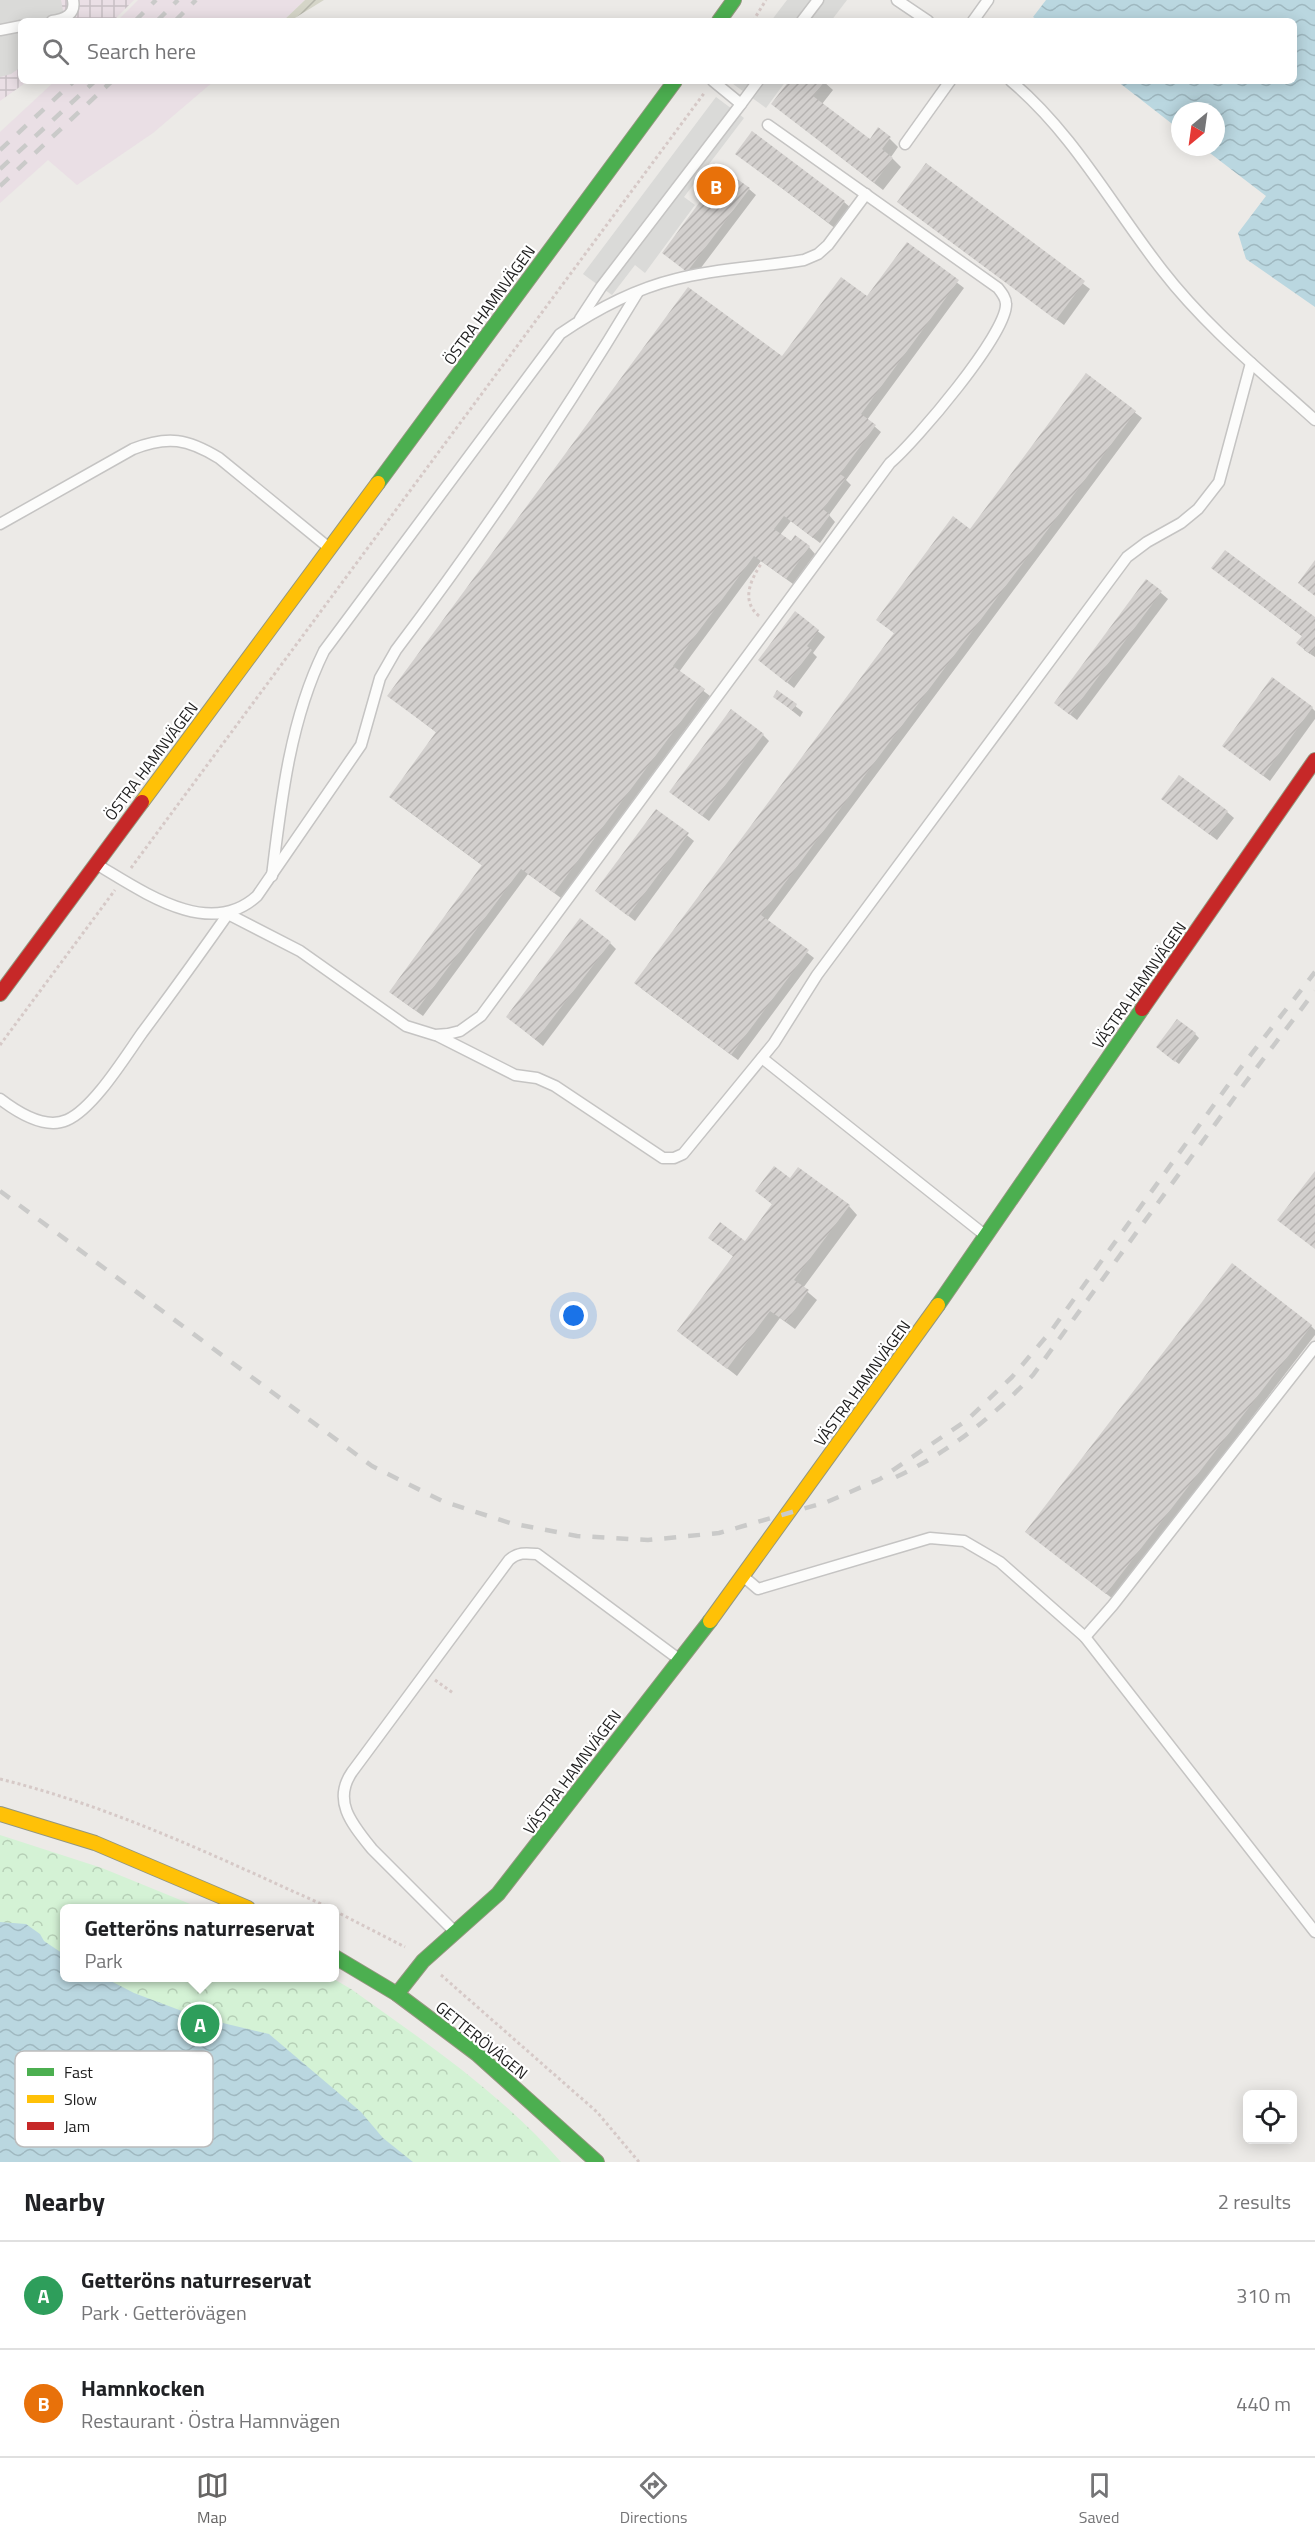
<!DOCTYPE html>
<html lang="en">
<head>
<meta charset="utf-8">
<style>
	body { margin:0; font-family:"Titillium Web",sans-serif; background:#f2f2f2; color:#202124 }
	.controls { position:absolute; right:18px; bottom:18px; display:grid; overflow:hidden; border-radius:9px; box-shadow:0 3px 15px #0003 }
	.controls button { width:54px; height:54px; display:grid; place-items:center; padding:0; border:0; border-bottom:2px solid #e0e0e0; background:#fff; color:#202124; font:30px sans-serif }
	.compass { position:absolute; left:1171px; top:102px; width:54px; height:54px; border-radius:50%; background:#fff; box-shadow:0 3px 15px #0003; rotate:209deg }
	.you { position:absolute; left:574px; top:1316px; width:21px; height:21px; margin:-15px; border:4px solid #fff; border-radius:50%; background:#1a73e8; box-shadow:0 0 0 9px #1a73e833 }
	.badge { display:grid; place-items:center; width:39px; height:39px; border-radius:50%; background:#666564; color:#fff; font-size:20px; font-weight:700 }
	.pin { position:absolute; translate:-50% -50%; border:3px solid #fff; box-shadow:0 2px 6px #0006 }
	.popup { position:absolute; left:60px; top:1904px; width:279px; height:78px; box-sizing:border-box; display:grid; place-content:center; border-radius:9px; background:#fff; filter:drop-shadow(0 2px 4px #0005); font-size:20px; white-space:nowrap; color:#757577 }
	.popup b { font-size:22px; color:#202124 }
	.popup::after { content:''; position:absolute; left:50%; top:100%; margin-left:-12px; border:12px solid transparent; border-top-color:#fff }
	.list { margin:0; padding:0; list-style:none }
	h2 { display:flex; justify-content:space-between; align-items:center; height:78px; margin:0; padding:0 24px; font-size:26px }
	h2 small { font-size:20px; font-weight:400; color:#757577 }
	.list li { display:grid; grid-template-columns:39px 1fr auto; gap:18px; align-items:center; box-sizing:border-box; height:108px; padding:0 24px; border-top:2px solid #e0e0e0 }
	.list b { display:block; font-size:22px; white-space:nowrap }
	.list p { margin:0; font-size:20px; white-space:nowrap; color:#757577 }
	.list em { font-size:20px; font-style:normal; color:#757577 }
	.icon { flex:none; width:33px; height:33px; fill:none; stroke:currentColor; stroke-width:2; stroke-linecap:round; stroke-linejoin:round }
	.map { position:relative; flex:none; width:1315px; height:2162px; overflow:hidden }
	.search { position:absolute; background:#fff; box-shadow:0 3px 15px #0003; left:18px; right:18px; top:18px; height:66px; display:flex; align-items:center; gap:15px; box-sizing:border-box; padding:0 21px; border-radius:9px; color:#757577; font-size:22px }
	.sheet { height:294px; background:#fff }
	nav { display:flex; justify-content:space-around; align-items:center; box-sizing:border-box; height:84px; border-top:2px solid #e0e0e0; background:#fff; font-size:16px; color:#757577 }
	nav a { display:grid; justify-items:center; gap:3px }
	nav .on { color:#666564 }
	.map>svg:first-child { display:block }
	.industrial { fill:url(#industrial-grid) }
	.religious { fill:#dadad8 }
	.railway { fill:#eadfe5 }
	.construction { fill:url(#construction-furrows) }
	.park { fill:url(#park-crowns) }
	.water { fill:url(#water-waves) }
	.shadow { fill:#0003 }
	.building { fill:url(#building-hatch) }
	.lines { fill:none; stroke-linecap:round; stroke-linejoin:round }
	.lane-casing { stroke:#c5c4c3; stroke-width:13 }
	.fast-casing { stroke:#93967e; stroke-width:16 }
	.slow-casing { stroke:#93967e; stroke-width:16 }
	.jam-casing { stroke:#93967e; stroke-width:16 }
	.path { stroke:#d6c9c7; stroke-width:3; stroke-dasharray:3 3; stroke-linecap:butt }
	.lane { stroke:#fcfcfb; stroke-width:10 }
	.fast { stroke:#4caf50; stroke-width:14 }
	.slow { stroke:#ffc107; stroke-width:14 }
	.jam { stroke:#c62828; stroke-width:14 }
	.rail { stroke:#cacac9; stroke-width:4.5; stroke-dasharray:12 12; stroke-linecap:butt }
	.labels { text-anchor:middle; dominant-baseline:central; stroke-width:4.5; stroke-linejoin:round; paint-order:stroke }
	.street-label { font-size:16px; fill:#1e1e1e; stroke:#fff }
	.key { fill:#fff; stroke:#bcbcbc; stroke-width:1.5 }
	.key-label { font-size:16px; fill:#1e1e1e }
</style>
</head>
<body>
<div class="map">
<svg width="1315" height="2162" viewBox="0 0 1315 2162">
	<defs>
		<pattern id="industrial-grid" width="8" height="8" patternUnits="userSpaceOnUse" patternTransform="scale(1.5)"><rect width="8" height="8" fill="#eadfe5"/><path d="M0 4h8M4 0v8" fill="none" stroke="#c8bfc4"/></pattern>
		<pattern id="construction-furrows" width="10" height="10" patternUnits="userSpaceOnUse" patternTransform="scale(1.5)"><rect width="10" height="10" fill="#d5d5c8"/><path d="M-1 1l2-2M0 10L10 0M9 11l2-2" fill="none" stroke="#b6b6ab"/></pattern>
		<pattern id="park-crowns" width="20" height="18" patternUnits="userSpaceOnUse" patternTransform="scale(1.5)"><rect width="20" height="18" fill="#d4f2d5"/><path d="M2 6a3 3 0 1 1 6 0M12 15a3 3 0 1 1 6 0" fill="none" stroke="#b6cfb6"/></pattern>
		<pattern id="water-waves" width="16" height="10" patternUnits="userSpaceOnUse" patternTransform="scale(1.5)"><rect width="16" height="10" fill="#bad7e0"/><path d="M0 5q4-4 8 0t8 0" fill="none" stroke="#9fb8c0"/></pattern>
		<pattern id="building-hatch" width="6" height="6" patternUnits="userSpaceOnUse" patternTransform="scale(1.5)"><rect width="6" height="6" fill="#d3d0ce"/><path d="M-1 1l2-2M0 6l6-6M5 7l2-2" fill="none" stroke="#b5b2b0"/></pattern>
	</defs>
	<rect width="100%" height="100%" fill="#eceae7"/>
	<polygon class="industrial" points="0,0 134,0 113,21 21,21 21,81 28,81 0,101"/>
	<g class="religious">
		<polygon points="0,0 61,0 65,21 21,21 21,67 11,74 0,77"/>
		<polygon points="787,0 847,0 831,21 771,21"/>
		<polygon points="729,81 786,81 766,108"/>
		<polygon points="716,97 744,118 684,197 695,205 645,273 635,265 612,295 583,274"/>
	</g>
	<g class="railway">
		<polygon points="138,0 305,0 283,21 117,21"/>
		<polygon points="55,81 214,81 153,133 77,185 48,160 0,203 0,132"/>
	</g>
	<polygon class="construction" points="305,0 324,0 290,21 283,21"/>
	<path class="park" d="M0,1835l102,33 98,40h-135v70h267l19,11c74,53 150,104 210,173h-561z"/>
	<g class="water">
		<polygon points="1046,0 1315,0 1315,307 1246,259 1238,233 1266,196 1202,147 1216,147 1216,111 1180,111 1180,130 1117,81 1294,81 1294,21 1039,21 1033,17"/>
		<polygon points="0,1922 26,1924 40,1934 44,1941 65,1955 65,1978 105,1978 134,1993 198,2017 269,2034 361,2112 383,2138 413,2162 0,2162"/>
	</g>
	<g class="shadow">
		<polygon points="791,81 823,81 833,90 822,104 870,141 890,139 898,147 891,157 901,167 883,190 773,104"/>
		<polygon points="737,154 844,202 851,208 836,229"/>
		<polygon points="926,165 1090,289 1064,325 906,208"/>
		<polygon points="705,177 749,189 756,195 694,277 664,253 714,185"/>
		<polygon points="907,244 964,288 867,420 881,432 846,480 851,485 829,515 835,522 820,543 791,521 780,535 791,543 809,547 815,554 793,584 761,561 679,672 710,696 561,898 528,874 423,1016 398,998 483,866 397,803 437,733 389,696 783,358 867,298"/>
		<polygon points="1086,375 1142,418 767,921 814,958 738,1060 642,989 895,634 878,620 971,531"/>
		<polygon points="1213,568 1315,619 1315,657 1304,650 1303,637"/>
		<polygon points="1147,581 1168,599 1077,720 1063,709"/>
		<polygon points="795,613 825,637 813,653 817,657 794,688 759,660"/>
		<polygon points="778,693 803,712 800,717 775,697"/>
		<polygon points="1312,708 1315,711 1315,719 1270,781 1224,746"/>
		<polygon points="763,735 769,741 709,821 678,798"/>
		<polygon points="1163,799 1227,812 1234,818 1217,840"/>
		<polygon points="657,811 694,841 635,921 597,891"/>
		<polygon points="610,943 616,949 543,1046 508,1017"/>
		<polygon points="1195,1034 1199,1038 1179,1064 1162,1051"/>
		<polygon points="791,1180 849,1206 857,1215 803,1288 817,1300 795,1329 780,1318 737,1376 679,1331 734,1257 710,1238 745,1243 773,1205 757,1191"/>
		<polygon points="1311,1326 1315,1330 1315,1335 1113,1599 1034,1538"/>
	</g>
	<g class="building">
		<polygon points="789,81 825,81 813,96 870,139 878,127 891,137 882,149 893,158 874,183 771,104"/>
		<polygon points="752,131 845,201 829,223 735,154"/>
		<polygon points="714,163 750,188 687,272 662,253 713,184 703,177"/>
		<polygon points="926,163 1085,281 1056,320 897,202"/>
		<polygon points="907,242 959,280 861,414 876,425 840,474 846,478 823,509 830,515 813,538 784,516 774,529 791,541 795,535 810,546 786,579 754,556 673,666 705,689 554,893 521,869 416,1011 389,992 482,865 389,797 436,732 387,696 688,287 782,356 841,277 867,296"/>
		<polygon points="1086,373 1136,411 761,915 809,950 731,1055 634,983 894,633 876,620 953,516 970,529"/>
		<polygon points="1225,550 1315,617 1315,647 1310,654 1296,643 1302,636 1211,568"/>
		<polygon points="1315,560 1315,596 1298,583"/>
		<polygon points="1146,579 1162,591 1070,715 1054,703"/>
		<polygon points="795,611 819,630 807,646 812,650 787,683 758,660"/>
		<polygon points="1272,677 1313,707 1263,776 1222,746"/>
		<polygon points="777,690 797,704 793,711 773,697"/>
		<polygon points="731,709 764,734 702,816 669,792"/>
		<polygon points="1179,775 1228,811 1210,835 1161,799"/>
		<polygon points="656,809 689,833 628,916 595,891"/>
		<polygon points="580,918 611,942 536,1040 506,1017"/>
		<polygon points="1177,1019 1196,1033 1175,1062 1156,1047"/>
		<polygon points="774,1166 790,1178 798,1167 850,1205 794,1280 809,1290 786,1322 770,1311 727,1369 677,1331 733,1256 708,1238 720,1222 745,1241 772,1204 755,1191"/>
		<polygon points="1315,1171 1315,1249 1277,1220"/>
		<polygon points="1232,1263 1312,1325 1106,1594 1025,1532"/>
	</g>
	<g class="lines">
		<g class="lane-casing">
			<g id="lane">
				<polyline points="897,0 928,21"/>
				<path d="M52,21c12,-2 24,-6 21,-21"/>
				<polyline points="802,21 818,0"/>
				<polyline points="973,21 988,0"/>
				<polyline points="0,30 21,26"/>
				<path d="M1011,81c63,53 101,125 151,189 44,57 100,102 153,150"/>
				<polyline points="741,104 758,81"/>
				<polyline points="905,144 950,81"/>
				<polyline points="580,319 601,287 741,104 713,81"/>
				<path d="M0,524l133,-75c35,-14 55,-10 86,9l109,89"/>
				<path d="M96,864c46,27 113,76 161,32l104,-151 19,-67 16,-28c87,-115 168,-235 242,-358"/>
				<path d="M272,876c9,-75 18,-156 52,-225l236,-317c35,-24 75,-45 116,-55 42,-11 86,-12 128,-19l14,-6 10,-9 38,-51"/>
				<polyline points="438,1036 515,1075 537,1078 555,1086 663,1158 674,1158 683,1154 774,1043 817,975 1127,557 1147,542 1181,523 1198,509 1219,482 1251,363"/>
				<polyline points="762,1058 986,1236"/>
				<path d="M0,1099c17,13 45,31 67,21 26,-11 58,-63 75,-87 29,-39 58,-79 86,-119l72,37 106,75 29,9 13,-1 12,-3 21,-15 409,-553c25,-21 117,-129 116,-159 0,-6 -4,-11 -8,-16l-230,-163"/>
				<polyline points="744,1577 758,1589 930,1538 964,1541 1000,1562 1085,1637 1315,1932"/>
				<polyline points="1085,1637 1113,1605 1315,1347"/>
				<path d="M455,1932l-83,-83c-20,-25 -40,-48 -20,-77l157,-212c9,-8 17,-7 28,-6l143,106"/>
			</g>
		</g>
		<g class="fast-casing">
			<g id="fast">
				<polyline points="719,21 734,0"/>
				<polyline points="378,483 675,81"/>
				<polyline points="938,1305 1142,1009"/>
				<polyline points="335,1957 397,1994 477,2054 597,2162"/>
				<polyline points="397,1994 423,1961 498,1894 710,1621"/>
			</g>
		</g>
		<g class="slow-casing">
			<g id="slow">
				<polyline points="142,802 378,483"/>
				<polyline points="710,1621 938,1305"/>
				<polyline points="0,1814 95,1843 248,1908"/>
			</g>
		</g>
		<g class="jam-casing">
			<g id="jam">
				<polyline points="0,994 142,802"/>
				<polyline points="1142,1009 1315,760"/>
			</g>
		</g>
		<g class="path">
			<polyline points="753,21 766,0"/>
			<path d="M759,616c-18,-15 -9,-35 2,-52"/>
			<polyline points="131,868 705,92"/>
			<polyline points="0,1045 115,890"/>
			<polyline points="435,1680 453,1693"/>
			<path d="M0,1779c117,29 221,80 330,129"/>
			<polyline points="335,1911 405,1947"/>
			<polyline points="441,1975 597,2112 639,2162"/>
		</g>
		<use href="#lane" class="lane"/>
		<use href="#fast" class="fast"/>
		<use href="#slow" class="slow"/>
		<use href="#jam" class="jam"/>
		<g class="rail">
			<polyline points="135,21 156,0"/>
			<polyline points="157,21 178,0"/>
			<polyline points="175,21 196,0"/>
			<polyline points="0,150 74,81"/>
			<polyline points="0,169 95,81"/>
			<polyline points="0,186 112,81"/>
			<polyline points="0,1191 372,1466 442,1501 510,1523 577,1536 648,1540 719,1533 827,1502 880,1479 967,1420 1012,1377 1051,1331 1239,1070 1315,972"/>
			<path d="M896,1477c55,-26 95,-59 137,-102l212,-292 70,-92"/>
		</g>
	</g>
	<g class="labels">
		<g class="street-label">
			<text transform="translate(489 305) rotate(-54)">ÖSTRA HAMNVÄGEN</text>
			<text transform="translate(151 761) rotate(-53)">ÖSTRA HAMNVÄGEN</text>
			<text transform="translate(1139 985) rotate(-55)">VÄSTRA HAMNVÄGEN</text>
			<text transform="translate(862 1383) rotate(-54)">VÄSTRA HAMNVÄGEN</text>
			<text transform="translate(572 1772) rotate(-53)">VÄSTRA HAMNVÄGEN</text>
			<text transform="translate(482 2040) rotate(39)">GETTERÖVÄGEN</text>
		</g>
	</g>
	<rect x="15" y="2051" width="198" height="96" rx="9" class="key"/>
	<rect x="27" y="2068" width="27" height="8" fill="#4caf50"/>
	<rect x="27" y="2095" width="27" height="8" fill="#ffc107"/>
	<rect x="27" y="2122" width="27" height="8" fill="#c62828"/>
	<g class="key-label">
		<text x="64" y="2078">Fast</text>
		<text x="64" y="2105">Slow</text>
		<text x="64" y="2132">Jam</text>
	</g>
</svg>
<div class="controls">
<button><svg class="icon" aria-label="locate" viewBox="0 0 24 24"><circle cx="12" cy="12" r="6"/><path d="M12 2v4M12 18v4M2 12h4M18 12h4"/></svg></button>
</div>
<svg class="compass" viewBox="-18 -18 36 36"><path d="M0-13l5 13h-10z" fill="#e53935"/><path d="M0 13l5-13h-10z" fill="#757577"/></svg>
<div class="you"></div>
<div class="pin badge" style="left:200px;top:2024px;background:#2e9e5b">A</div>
<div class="popup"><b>Getteröns naturreservat</b>Park</div>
<div class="pin badge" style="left:716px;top:186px;background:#e8710a">B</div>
<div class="search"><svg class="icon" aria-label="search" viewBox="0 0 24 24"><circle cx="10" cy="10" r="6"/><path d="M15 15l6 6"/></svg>Search here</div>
</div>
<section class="sheet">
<h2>Nearby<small>2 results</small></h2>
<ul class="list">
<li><span class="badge" style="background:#2e9e5b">A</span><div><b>Getteröns naturreservat</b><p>Park · Getterövägen</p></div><em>310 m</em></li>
<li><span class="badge" style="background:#e8710a">B</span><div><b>Hamnkocken</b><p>Restaurant · Östra Hamnvägen</p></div><em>440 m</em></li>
</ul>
</section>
<nav>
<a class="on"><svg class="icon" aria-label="map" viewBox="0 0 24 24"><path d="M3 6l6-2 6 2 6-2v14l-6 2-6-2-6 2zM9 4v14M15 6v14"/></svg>Map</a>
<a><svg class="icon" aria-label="directions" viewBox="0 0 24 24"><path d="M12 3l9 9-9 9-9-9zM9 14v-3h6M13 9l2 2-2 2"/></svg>Directions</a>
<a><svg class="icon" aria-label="saved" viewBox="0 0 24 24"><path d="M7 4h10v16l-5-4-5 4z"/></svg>Saved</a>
</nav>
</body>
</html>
